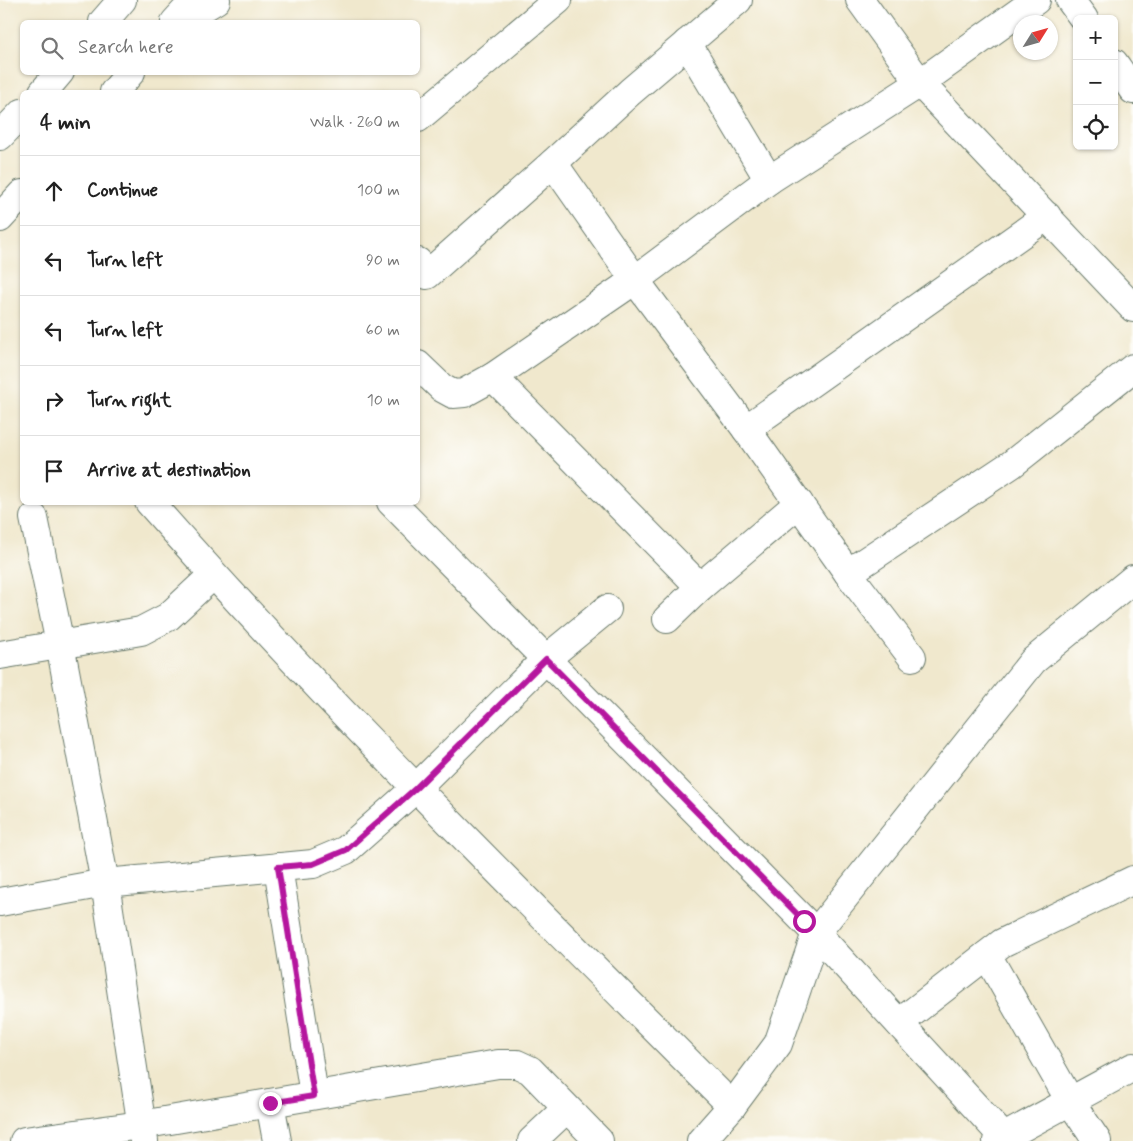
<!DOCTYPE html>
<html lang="en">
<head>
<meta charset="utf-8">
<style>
	body { margin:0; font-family:Mynerve,sans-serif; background:#f2f2f2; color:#222 }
	.controls { position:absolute; right:15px; top:15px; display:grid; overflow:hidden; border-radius:8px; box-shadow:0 1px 4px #0004 }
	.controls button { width:45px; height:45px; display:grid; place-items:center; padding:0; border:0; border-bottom:1px solid #e0e0e0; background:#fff; color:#222; font:25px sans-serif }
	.compass { position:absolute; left:1013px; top:15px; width:45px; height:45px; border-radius:50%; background:#fff; box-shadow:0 1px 4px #0004; rotate:53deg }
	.stop { position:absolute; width:15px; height:15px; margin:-11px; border:4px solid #b5179e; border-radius:50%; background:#fff }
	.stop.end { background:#b5179e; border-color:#fff; box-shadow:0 1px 5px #0008 }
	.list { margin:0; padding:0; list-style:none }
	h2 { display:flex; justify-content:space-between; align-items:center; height:65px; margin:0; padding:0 20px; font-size:21px }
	h2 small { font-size:16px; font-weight:400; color:#767676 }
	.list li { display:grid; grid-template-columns:32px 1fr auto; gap:15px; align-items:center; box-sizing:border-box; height:70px; padding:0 20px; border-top:1px solid #e0e0e0 }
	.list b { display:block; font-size:19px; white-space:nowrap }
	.list em { font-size:16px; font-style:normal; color:#767676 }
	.icon { flex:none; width:28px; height:28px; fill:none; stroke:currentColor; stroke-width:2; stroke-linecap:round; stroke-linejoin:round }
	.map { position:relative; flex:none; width:1133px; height:1141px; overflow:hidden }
	.search { position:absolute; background:#fff; box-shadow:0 1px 4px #0004; left:20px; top:20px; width:400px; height:55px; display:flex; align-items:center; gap:12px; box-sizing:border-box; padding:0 18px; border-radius:8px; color:#767676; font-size:19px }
	.panel { position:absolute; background:#fff; box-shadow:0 1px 4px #0004; left:20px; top:90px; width:400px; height:415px; border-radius:8px }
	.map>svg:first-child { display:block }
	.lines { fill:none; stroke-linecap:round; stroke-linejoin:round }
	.minor-casing { stroke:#68796a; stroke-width:30 }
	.highway-casing { stroke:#68796a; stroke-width:30 }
	.minor { stroke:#fff; stroke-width:28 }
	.highway { stroke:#fff; stroke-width:28 }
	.route { stroke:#b5179e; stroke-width:6 }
</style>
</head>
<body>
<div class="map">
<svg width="1133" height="1141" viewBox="0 0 1133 1141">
	<rect width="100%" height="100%" fill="#fdfcf7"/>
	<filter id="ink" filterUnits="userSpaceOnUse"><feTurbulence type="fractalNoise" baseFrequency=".02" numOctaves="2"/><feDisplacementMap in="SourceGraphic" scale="10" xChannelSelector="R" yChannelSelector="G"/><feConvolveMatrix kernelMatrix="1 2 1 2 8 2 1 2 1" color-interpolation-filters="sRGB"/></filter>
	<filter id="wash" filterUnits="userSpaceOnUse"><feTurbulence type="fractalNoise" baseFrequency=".0096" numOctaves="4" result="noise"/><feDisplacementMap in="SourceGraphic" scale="20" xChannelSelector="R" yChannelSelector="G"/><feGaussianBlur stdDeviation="1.12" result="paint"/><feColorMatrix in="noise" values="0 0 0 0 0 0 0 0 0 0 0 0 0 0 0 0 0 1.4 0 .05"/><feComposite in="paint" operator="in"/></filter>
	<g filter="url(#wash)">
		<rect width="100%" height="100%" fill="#f0e8cd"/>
	</g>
	<g filter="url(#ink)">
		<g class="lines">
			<g class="minor-casing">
				<g id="minor">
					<polyline points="860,0 920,83 1133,308"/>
					<polyline points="1070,0 1084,19"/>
					<polyline points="180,22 216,0"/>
					<polyline points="687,43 769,180"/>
					<polyline points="1114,63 1133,90"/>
					<polyline points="418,118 558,0"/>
					<polyline points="553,163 635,280 746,429 848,573 912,657"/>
					<polyline points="418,262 427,275 553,163 630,92 738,0"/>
					<polyline points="418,365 442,388 453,394 464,393 493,377 635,280 769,180 920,83 1036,0"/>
					<polyline points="493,377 700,587"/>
					<polyline points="746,429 1047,216"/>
					<path d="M149,502c185,210 386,406 583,604"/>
					<polyline points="391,502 816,933 1007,1141"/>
					<polyline points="34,518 60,644 105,883 144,1141"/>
					<polyline points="848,573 1012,464 1133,368"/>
					<polyline points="667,619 700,587 799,503"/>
					<polyline points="0,655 141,631 168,617 213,575"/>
					<polyline points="278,867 314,1095"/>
					<polyline points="0,902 105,883 313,864 346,850 416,788 546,659 607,609"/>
					<polyline points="987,955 1070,1101 1097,1141"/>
					<polyline points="899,1023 1002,943 1133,880"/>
					<polyline points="270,1103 277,1141"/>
					<polyline points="24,1141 141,1125 498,1064 517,1064 530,1070 599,1141"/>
					<polyline points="532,1141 566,1109"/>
					<polyline points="701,1141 732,1106 778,1044 816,933 1033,661 1133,579"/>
					<polyline points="997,1141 1133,1067"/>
				</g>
			</g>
			<g class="highway-casing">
				<g id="highway">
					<polyline points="103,22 122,0"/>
					<polyline points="175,22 195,0"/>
					<polyline points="43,92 60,72"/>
					<polyline points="114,92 131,72"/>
					<polyline points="0,136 22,113"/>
					<polyline points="0,218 22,194"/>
				</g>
			</g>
			<use href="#minor" class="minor"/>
			<use href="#highway" class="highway"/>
		</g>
	</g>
	<g class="lines" filter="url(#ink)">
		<polyline class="route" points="270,1103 314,1096 278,867 313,864 346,850 416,788 546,659 804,921"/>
	</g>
</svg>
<div class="controls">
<button>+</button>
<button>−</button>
<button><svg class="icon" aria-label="locate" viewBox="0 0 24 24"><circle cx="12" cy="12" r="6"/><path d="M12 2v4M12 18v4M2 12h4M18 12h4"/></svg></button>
</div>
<svg class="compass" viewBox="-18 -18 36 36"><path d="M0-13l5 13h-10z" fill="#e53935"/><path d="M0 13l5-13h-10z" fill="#767676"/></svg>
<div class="stop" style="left:804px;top:921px"></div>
<div class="stop end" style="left:270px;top:1103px"></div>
<div class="search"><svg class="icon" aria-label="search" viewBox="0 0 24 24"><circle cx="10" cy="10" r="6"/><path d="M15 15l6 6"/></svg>Search here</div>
<section class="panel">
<h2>4 min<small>Walk · 260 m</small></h2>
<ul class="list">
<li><svg class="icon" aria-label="ahead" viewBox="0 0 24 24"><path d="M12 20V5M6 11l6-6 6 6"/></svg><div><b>Continue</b></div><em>100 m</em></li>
<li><svg class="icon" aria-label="left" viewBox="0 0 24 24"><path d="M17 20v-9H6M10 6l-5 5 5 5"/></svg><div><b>Turn left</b></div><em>90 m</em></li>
<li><svg class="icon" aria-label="left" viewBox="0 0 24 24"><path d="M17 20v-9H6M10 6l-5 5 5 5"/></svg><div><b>Turn left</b></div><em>60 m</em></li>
<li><svg class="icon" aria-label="right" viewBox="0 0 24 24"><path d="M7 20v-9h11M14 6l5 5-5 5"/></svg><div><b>Turn right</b></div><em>10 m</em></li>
<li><svg class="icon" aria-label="arrive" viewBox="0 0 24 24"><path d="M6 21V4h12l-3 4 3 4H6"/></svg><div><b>Arrive at destination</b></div></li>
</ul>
</section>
</div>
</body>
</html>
